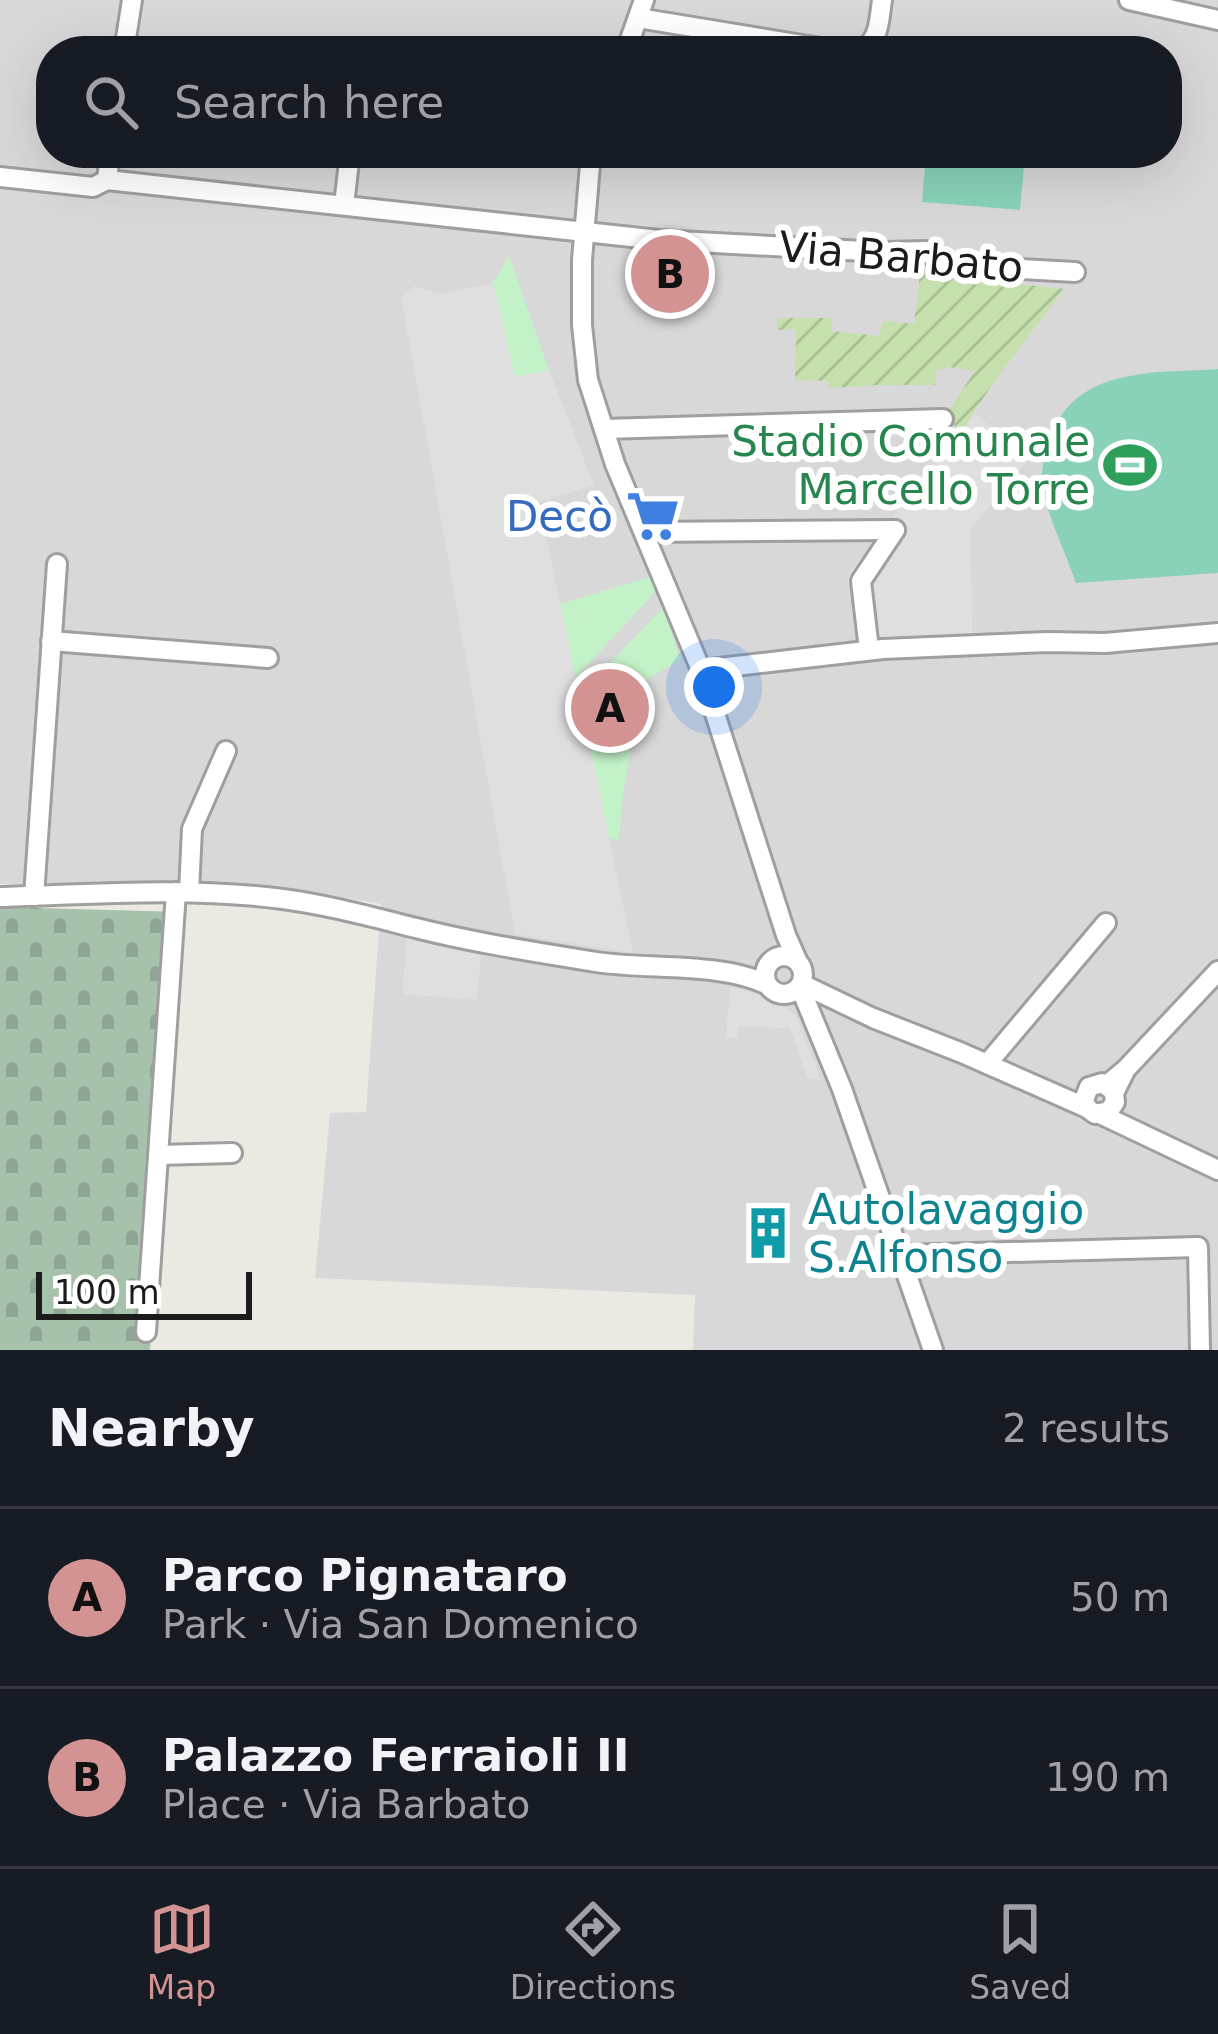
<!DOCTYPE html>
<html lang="en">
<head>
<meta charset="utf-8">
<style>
	body { margin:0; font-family:"DejaVu Sans",sans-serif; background:#242831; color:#f1f3f6 }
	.scale { position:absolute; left:36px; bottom:30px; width:216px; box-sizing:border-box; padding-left:12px; border:6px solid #1b1b1b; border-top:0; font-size:33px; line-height:42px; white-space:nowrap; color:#1b1b1b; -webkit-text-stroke:9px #fff; paint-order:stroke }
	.you { position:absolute; left:714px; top:687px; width:42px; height:42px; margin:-30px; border:9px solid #fff; border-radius:50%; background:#1a73e8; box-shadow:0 0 0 18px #1a73e833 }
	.badge { display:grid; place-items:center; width:78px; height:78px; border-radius:50%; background:#d39392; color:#111; font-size:39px; font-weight:700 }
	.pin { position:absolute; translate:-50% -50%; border:6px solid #fff; box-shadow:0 3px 12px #0006 }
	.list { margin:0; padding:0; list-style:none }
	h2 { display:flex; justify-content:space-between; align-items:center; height:156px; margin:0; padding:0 48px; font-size:51px }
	h2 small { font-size:39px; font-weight:400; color:#9ea1a6 }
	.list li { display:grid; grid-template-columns:78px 1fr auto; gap:36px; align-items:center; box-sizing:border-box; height:180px; padding:0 48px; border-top:3px solid #363941 }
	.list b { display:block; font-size:45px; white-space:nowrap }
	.list p { margin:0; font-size:39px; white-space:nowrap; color:#9ea1a6 }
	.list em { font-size:39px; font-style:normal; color:#9ea1a6 }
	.icon { flex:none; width:66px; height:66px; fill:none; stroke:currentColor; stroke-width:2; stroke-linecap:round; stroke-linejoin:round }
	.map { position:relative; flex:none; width:1218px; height:1350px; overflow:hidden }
	.search { position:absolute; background:#171b24; box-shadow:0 12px 48px #0002; left:36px; right:36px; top:36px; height:132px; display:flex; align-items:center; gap:30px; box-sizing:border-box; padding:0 42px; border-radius:48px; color:#9ea1a6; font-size:45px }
	.sheet { height:516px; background:#171b24 }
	nav { display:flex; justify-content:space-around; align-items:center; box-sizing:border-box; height:168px; border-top:3px solid #363941; background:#171b24; font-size:33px; color:#9ea1a6 }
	nav a { display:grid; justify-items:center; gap:6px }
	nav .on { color:#d39392 }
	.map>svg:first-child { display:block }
	.residential { fill:#d9d8d8; fill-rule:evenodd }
	.cemetery { fill:url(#cemetery-stones) }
	.park { fill:#c3f2c8 }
	.garden { fill:url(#garden-furrows) }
	.pitch { fill:#89d2b8 }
	.parking { fill:#dfdfdf }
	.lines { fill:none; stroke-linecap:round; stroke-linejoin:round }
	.minor-casing { stroke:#9f9f9f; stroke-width:24 }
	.minor { stroke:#fff; stroke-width:18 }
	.labels { text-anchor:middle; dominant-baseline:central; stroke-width:12; stroke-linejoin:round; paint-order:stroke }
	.street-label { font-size:42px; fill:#1b1b1b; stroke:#fff }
	.leisure-label { font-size:42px; fill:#27864d; stroke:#fff; text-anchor:end }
	.shop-label { font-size:42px; fill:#366cbe; stroke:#fff; text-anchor:end }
	.culture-label { font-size:42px; fill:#0d838f; stroke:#fff; text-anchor:start }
</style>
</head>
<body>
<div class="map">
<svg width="1218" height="1350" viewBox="0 0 1218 1350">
	<defs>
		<pattern id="cemetery-stones" width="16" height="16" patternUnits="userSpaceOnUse" patternTransform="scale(3)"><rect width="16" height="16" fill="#a6c2ab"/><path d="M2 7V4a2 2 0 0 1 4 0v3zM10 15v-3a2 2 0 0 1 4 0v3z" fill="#8ea693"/></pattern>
		<pattern id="garden-furrows" width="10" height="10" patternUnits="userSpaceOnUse" patternTransform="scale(3)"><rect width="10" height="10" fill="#c5e0ad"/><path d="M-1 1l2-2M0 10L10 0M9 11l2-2" fill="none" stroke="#a9c094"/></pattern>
	</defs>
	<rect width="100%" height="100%" fill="#ece9e2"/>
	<path class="residential" d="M0,0h1218v1350h-525l2,-55 -380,-17 15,-165 36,-1 15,-208 -102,-18 -94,-4 -185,2zM51,51h1116v102h-1116z"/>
	<polygon class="cemetery" points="0,907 184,912 150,1350 0,1350"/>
	<g class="park">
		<polygon points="509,256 549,370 515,378 493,283"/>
		<polygon points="653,576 658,589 577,676 582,692 664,607 680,660 642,682 622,802 619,840 609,838 560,604"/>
	</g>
	<polygon class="garden" points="920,273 1064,289 996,379 962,430 943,419 975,371 949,367 936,371 935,385 877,385 830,388 826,381 795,380 796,329 777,330 778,318 832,318 832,331 879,336 883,321 914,324"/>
	<g class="pitch">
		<polygon points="926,153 1025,156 1020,210 922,202"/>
		<path d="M1218,369v204l-142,10c-10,-29 -25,-59 -32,-88 -5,-23 0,-43 9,-64 28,-65 106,-58 165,-62z"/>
	</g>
	<g class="parking">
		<polygon points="493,283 515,377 549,370 594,485 539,502 633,953 515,934 401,296 415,286 440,294"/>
		<polygon points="975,414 1030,458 971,528 972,638 857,641 847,575"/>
		<polygon points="407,938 481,955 477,1000 402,994"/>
		<polygon points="730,987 762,995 795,1014 821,1080 808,1078 790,1028 739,1026 736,1038 726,1038"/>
	</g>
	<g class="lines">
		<g class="minor-casing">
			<g id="minor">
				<polyline points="1129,0 1218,20"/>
				<polyline points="638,18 839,51"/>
				<polyline points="125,48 149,51"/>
				<polyline points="124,51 132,0"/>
				<polyline points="626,51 644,0"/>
				<path d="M860,51c20,-10 19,-31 22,-51"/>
				<polyline points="591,153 582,260 582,325 588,380 615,464 701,670 786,935 797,960"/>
				<polyline points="0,177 93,187 107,180 659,240 883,252 926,251 944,265 1075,272"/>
				<polyline points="107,180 110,153"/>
				<polyline points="344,205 350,153"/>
				<polyline points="604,429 943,419"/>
				<polyline points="645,532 895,530"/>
				<polyline points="51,641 268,658"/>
				<polyline points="869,650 861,581 895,530"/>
				<polyline points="701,670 883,649 1048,642 1105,643 1218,633"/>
				<polyline points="189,892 192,829 226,751"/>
				<polyline points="34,896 57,564"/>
				<path d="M0,897c94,-3 189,-10 283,2 45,6 89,18 133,29 59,15 120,24 180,34 53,8 123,0 170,22"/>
				<circle cx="784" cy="975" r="19"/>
				<polyline points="802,984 873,1018 962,1053 1087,1108"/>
				<polyline points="800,987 842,1089 933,1350"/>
				<polyline points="987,1064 1106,923"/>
				<polyline points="1107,1085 1126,1069 1218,971"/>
				<polyline points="1112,1090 1102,1083 1089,1087 1084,1100 1087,1108 1095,1114 1109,1111 1115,1102 1114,1093 1124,1073"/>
				<polyline points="1100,1114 1218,1170"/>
				<polyline points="158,1155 232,1153"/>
				<polyline points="900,1255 1198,1247 1200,1350"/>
				<polyline points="146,1332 176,892"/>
			</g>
		</g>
		<use href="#minor" class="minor"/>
	</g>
	<defs>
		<g id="stadium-bare" transform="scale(4.14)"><path d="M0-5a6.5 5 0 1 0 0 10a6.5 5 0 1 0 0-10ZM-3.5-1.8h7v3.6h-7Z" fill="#2e9e5b" stroke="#fff" stroke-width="2.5" paint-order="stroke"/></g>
		<g id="supermarket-bare" transform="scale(4.14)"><path d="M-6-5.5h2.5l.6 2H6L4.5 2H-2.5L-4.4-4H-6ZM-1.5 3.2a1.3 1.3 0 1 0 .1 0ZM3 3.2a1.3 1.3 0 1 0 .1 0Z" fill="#3f7fe0" stroke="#fff" stroke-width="2.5" paint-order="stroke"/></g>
		<g id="building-bare" transform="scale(4.14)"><path d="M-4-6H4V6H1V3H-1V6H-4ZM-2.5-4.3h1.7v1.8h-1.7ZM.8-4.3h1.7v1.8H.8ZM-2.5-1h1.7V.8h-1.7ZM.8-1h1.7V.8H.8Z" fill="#0f9aa8" stroke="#fff" stroke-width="2.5" paint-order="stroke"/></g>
	</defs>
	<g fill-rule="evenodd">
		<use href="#stadium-bare" x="1130" y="465"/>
		<use href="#supermarket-bare" x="653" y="516"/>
		<use href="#building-bare" x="768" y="1233"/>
	</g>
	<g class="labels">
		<g class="street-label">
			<text transform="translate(901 257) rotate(5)">Via Barbato</text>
		</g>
		<g class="leisure-label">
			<text x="1090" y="441">Stadio Comunale<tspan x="1090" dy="48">Marcello Torre</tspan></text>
		</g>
		<g class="shop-label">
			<text x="613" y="516">Decò</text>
		</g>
		<g class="culture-label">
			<text x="808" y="1209">Autolavaggio<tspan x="808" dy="48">S.Alfonso</tspan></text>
		</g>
	</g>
</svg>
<div class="scale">100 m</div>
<div class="you"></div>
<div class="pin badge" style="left:610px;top:708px">A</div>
<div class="pin badge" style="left:670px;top:274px">B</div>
<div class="search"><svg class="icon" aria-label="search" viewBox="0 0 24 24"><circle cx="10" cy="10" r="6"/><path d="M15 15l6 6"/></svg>Search here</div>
</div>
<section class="sheet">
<h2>Nearby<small>2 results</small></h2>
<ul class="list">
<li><span class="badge">A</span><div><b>Parco Pignataro</b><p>Park · Via San Domenico</p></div><em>50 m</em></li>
<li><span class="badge">B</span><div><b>Palazzo Ferraioli II</b><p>Place · Via Barbato</p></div><em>190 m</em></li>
</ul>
</section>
<nav>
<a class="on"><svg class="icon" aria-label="map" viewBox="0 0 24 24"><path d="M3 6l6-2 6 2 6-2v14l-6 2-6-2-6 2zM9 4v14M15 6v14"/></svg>Map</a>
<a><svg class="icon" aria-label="directions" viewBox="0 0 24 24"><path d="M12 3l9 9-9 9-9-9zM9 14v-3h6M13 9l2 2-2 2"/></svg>Directions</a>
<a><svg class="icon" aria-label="saved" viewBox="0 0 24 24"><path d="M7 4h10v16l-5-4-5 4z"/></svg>Saved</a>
</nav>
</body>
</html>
